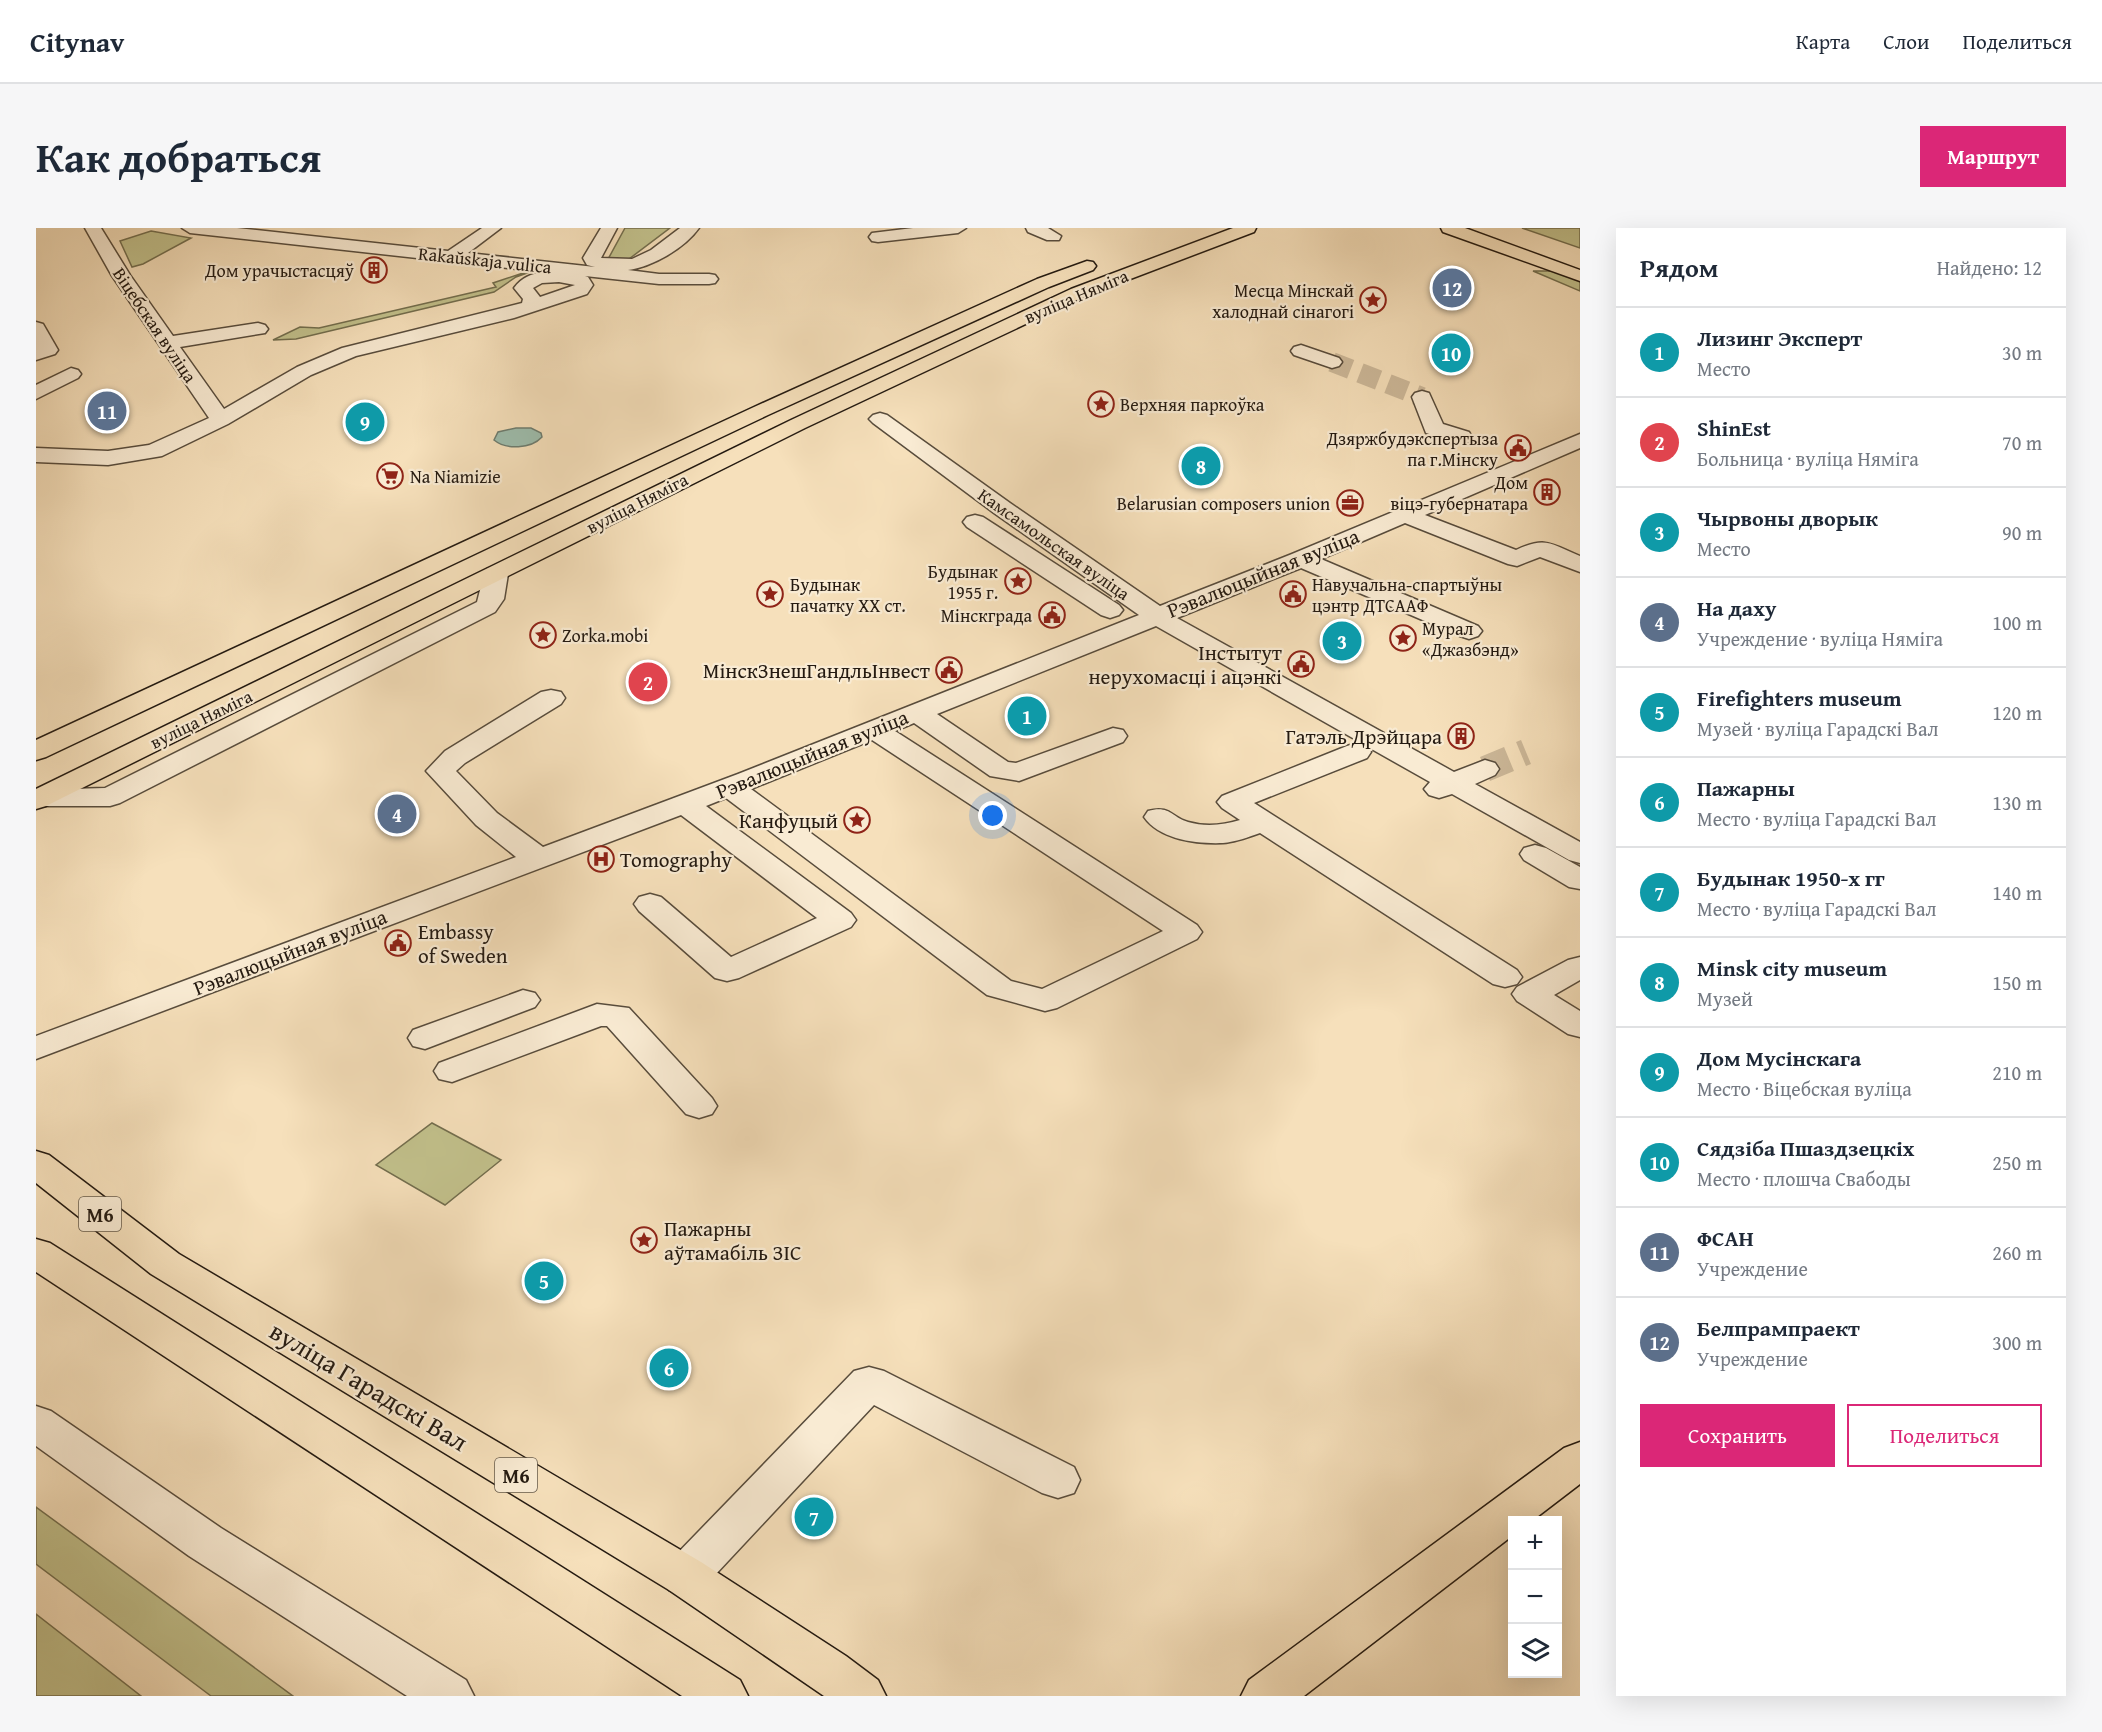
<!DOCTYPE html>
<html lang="ru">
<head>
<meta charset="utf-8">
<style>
	body { margin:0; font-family:"Gentium Book Plus",serif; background:#f6f6f7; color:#1f2937 }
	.controls { position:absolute; right:18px; bottom:18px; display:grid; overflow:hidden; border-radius:0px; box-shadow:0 6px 24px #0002 }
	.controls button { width:54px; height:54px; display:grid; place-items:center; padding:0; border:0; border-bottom:2px solid #e0e1e3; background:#fff; color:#1f2937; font:30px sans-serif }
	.you { position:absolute; left:957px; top:588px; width:21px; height:21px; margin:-15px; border:4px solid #fff; border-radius:50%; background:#1a73e8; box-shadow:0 0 0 9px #1a73e833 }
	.badge { display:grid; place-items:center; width:39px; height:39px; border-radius:50%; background:#db2777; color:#fff; font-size:20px; font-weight:700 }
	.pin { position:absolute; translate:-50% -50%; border:3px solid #fff; box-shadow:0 2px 6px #0006 }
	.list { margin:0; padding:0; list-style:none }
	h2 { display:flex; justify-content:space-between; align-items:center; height:78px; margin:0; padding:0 24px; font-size:26px }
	h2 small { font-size:20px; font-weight:400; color:#747a83 }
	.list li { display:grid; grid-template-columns:39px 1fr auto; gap:18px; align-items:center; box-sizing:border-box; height:90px; padding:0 24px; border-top:2px solid #e0e1e3 }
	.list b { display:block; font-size:22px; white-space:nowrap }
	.list p { margin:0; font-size:20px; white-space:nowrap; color:#747a83 }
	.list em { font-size:20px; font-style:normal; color:#747a83 }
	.actions { display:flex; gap:12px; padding:18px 24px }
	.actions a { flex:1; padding:14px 0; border:2px solid #db2777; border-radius:0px; text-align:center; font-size:21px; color:#db2777 }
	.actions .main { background:#db2777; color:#fff }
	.icon { flex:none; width:33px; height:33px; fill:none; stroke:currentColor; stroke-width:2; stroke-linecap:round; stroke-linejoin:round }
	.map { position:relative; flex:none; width:1544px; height:1468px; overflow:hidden; border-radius:0px }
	header { display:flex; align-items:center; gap:36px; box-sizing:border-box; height:84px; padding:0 30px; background:#fff; border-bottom:2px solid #e0e1e3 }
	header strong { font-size:28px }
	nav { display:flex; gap:33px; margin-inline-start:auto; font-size:21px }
	.intro { display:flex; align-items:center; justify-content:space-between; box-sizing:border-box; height:144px; padding:0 36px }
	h1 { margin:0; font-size:42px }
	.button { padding:15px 27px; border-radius:0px; background:#db2777; color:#fff; font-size:21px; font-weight:700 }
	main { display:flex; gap:36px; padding:0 36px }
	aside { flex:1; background:#fff; border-radius:0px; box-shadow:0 6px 24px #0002 }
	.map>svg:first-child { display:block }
	.green { fill:#c2c18c; stroke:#736e4e; stroke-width:1.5 }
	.water { fill:#9dbdad; stroke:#6d7c6f; stroke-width:1.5 }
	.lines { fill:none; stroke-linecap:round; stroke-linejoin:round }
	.minor-tunnel-far1 { stroke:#ccb899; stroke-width:20; stroke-dasharray:20 10; stroke-linecap:butt }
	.minor-tunnel { stroke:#ccb899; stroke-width:26; stroke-dasharray:26 13; stroke-linecap:butt }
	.minor-casing { stroke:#584c3c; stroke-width:3 }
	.major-casing { stroke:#241a11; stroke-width:3 }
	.minor { fill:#f9ebd3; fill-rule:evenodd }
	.major { fill:#f6e0bb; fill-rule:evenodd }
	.labels { text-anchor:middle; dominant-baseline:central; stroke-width:4.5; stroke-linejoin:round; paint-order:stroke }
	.far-street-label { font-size:18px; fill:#241a11; stroke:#f9ebd3 }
	.far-poi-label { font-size:18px; fill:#241a11; stroke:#f9ebd3; text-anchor:end }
	.shield { fill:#f9ebd3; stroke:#64594b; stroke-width:1.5 }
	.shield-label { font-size:20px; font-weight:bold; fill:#241a11 }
	.street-label { font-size:21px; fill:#241a11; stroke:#f9ebd3 }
	.poi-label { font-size:21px; fill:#241a11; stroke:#f9ebd3; text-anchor:end }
	.near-street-label { font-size:26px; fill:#241a11; stroke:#f9ebd3 }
</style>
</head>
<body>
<header>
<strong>Citynav</strong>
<nav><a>Карта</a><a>Слои</a><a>Поделиться</a></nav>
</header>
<div class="intro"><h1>Как добраться</h1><a class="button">Маршрут</a></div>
<main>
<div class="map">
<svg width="1544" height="1468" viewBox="0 0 1544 1468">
	<rect width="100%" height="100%" fill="#f6e0bb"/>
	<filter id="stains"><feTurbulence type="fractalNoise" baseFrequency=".00333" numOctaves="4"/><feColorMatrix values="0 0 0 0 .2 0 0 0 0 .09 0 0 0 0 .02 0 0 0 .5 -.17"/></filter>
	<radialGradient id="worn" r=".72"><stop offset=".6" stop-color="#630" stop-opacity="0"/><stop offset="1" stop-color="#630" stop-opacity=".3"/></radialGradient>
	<g class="green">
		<polygon points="589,0 634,0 589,34 571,33"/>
		<polygon points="1486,0 1544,0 1544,20"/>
		<polygon points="115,3 155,10 107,36 96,39 84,13"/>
		<polygon points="1497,43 1521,43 1544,51 1544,63"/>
		<polygon points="490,44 494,44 480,49 458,64 260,111 237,112 264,99 283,100 460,59 457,55"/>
		<polygon points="396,895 465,932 409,977 340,937"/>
		<polygon points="0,1279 257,1468 175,1468 0,1336"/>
		<polygon points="0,1386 105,1468 0,1468"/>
	</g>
	<path class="water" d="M480,200h15l10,5 1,4c-11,12 -36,13 -48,3l4,-8z"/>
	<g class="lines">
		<polyline class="minor-tunnel-far1" points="1296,134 1386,169"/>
		<polyline class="minor-tunnel" points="1449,541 1490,524"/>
		<g class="minor-casing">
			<g id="minor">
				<path d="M49,0h16l29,47 43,61 85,-13 7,2 3,4 -3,4 -85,14 44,62 73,-42 45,-19 180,-45 1,-4 -9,-11c8,-11 17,-14 30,-16l-354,-39 -8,-5h55l211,23 34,-23h19l-33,25 127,14 -8,-2 -4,-7 18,-30h16l-16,30 31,1 19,-9 29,-22h19c-14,20 -47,39 -71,42l31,4h50l6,1 3,4 -3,4 -6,1h-50l-74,-8 3,1 5,8 -6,9 -73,24 -158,38 -45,19 -83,49 -66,32 -54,9 -72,-3v-14l72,3 41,-6 60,-27 -97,-142zM523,54l16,3 -35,12 -7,-9 9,-5z"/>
				<polygon points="877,0 930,0 922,5 842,14 836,13 833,9 836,5"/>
				<polygon points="990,0 1012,0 1025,8 1023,12 1011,12 992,4"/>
				<polygon points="0,94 7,96 22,122 19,126 0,132"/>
				<polygon points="1265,117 1303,130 1306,134 1303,138 1296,140 1258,127 1255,123 1258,119"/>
				<polygon points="35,140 42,142 45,146 42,150 0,171 0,157"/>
				<polygon points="1386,163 1393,165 1407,196 1433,204 1436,209 1433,214 1425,215 1390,205 1376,169 1379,165"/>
				<path d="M844,185l7,2 123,88 150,103 132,-52 288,-120v14l-155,67 91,35c30,-14 35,-6 64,6v16l-40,-15 -23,9 -9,-2 -103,-41 -84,36 157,67 4,5 -4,5 -9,3 -9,-3 -159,-68 -124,50 277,154 31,-12 10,3 4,6 -4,6 -20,9 105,58v21l-11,-3 -117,-66 -13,4 -10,-3 -5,-6 6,-7 -62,-35 3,5 -4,6 -113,45 263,167 5,7 -5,7 -12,3 -12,-3 -233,-151c-11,4 -25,9 -37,10 -26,1 -63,-3 -79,-26l4,-6c22,-6 23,6 40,11 17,5 36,3 52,-2l-18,-12 -5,-6 5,-6 125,-50 10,-3 8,2 -209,-119 -219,88 71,48 8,1 97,-35 10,2 4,6 -4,6 -104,39 -29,-5 -76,-53 -19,8 302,194 5,7 -5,7 -140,69 -12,3 -58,-16 -261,-197 -20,8 145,107 5,7 -5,7 -112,51 -12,3 -12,-3 -76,-67 -5,-7 5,-7 11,-3 11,3 70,60 86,-39 -136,-103 -645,244v-23l480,-179 -40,-32 -50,-54 19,-20 96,-59 10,-2 10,2 4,6 -4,6 -96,59 -9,8 41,42 46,34 195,-73 401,-159 -145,-102 -121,-90 -4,-4 4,-4zM836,512l291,191 -121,58 -31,-8 -260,-192z"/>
				<polygon points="939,287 947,289 1083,377 1087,382 1083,387 1074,390 1065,387 931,299 927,294 931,289"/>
				<polygon points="460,339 469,341 472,346 468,371 459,384 84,575 74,578 0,578 0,562 69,560 441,374 448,346 451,341"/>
				<polygon points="1499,617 1510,620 1544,639 1544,661 1533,659 1488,632 1484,626 1488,620"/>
				<polygon points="1544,729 1544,752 1518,767 1544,783 1544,809 1532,806 1481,773 1476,766 1481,759 1532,732"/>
				<polygon points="487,762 499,765 504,772 499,779 389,821 377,818 372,810 377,802"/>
				<polygon points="561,776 593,780 676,870 681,878 676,886 663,890 650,886 571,798 565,798 416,854 403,851 398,843 403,835"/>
				<polygon points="833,1139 848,1143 1038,1239 1044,1252 1038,1265 1022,1270 1006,1265 838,1177 665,1362 649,1368 633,1362 626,1348 633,1334 818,1143"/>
				<polygon points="0,1178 15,1183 185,1300 430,1452 438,1468 371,1468 153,1328 0,1218"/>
			</g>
		</g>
		<g class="major-casing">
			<g id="major">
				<polygon points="1197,0 1220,0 1218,4 1047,69 769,200 10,578 0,581 0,561 755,192 1035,61"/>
				<polygon points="1405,0 1429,0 1544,42 1544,53 1407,4"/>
				<polygon points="1051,33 1057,34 1060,38 1057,42 1013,59 732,187 10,529 0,532 0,512 718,179 1001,51"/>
				<polygon points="0,923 13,927 143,1026 665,1334 810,1428 842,1452 850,1468 788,1468 633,1362 115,1046 0,955"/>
				<polygon points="0,1011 14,1015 704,1452 712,1468 646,1468 0,1044"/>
				<polygon points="1544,1214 1544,1256 1497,1292 1476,1292 1476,1308 1268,1468 1205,1468 1213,1452 1528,1220"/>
			</g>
		</g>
		<use href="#minor" class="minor"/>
		<use href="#major" class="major"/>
	</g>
	<defs>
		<g id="building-ring" transform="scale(1.35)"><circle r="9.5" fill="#f9ebd3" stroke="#8f2418" stroke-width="1.5"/><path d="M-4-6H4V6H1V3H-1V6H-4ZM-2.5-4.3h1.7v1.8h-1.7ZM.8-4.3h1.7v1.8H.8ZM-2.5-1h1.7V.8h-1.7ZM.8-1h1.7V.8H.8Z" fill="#8f2418"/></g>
		<g id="sight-ring" transform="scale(1.35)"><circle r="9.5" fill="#f9ebd3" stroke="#8f2418" stroke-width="1.5"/><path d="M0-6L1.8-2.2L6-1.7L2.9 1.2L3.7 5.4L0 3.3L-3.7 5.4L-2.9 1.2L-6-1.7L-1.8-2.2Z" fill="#8f2418"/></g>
		<g id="civic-ring" transform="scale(1.35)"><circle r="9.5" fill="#f9ebd3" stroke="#8f2418" stroke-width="1.5"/><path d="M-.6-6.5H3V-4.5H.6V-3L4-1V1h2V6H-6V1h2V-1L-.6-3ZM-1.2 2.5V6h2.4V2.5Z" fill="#8f2418"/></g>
		<g id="supermarket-ring" transform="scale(1.35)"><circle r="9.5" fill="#f9ebd3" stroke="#8f2418" stroke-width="1.5"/><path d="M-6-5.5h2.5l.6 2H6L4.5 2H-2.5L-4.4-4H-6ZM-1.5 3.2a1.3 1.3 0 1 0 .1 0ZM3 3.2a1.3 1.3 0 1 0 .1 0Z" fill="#8f2418"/></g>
		<g id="office-ring" transform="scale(1.35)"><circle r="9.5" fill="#f9ebd3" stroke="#8f2418" stroke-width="1.5"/><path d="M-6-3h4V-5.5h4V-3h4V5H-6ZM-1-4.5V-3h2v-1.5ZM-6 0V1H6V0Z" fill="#8f2418"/></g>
		<g id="hospital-ring" transform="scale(1.35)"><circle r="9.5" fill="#f9ebd3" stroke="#8f2418" stroke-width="1.5"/><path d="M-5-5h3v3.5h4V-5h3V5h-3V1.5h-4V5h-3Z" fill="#8f2418"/></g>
	</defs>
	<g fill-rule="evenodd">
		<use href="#building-ring" x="338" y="42"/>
		<use href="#sight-ring" x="1337" y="72"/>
		<use href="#sight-ring" x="1065" y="176"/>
		<use href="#civic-ring" x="1482" y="220"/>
		<use href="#supermarket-ring" x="354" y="248"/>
		<use href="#building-ring" x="1511" y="264"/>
		<use href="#office-ring" x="1314" y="275"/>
		<use href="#sight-ring" x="982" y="353"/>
		<use href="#sight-ring" x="734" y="366"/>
		<use href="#civic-ring" x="1257" y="366"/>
		<use href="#civic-ring" x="1016" y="387"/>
		<use href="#sight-ring" x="507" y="407"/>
		<use href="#sight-ring" x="1367" y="410"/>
		<use href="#civic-ring" x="1265" y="436"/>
		<use href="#civic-ring" x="913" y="442"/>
		<use href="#building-ring" x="1425" y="508"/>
		<use href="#sight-ring" x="821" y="592"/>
		<use href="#hospital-ring" x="565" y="631"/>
		<use href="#civic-ring" x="362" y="715"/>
		<use href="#sight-ring" x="608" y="1012"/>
	</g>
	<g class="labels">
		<g class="far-street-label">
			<text transform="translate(449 32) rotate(6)">Rakaŭskaja vulica</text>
			<text transform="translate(1040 68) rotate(-23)">вуліца Няміга</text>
			<text transform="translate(119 97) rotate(56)">Віцебская вуліца</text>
			<text transform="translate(601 275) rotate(-27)">вуліца Няміга</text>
			<text transform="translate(1018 316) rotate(35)">Камсамольская вуліца</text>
			<text transform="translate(165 491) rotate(-26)">вуліца Няміга</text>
		</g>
		<g class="far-poi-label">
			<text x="318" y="42">Дом урачыстасцяў</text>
			<text x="1318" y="62">Месца Мінскай<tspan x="1318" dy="21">халоднай сінагогі</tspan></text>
			<text x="1084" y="176" text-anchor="start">Верхняя паркоўка</text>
			<text x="1462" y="210">Дзяржбудэкспертыза<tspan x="1462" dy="21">па г.Мінску</tspan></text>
			<text x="374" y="248" text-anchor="start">Na Niamizie</text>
			<text x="1492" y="254">Дом<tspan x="1492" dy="21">віцэ-губернатара</tspan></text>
			<text x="1294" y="275">Belarusian composers union</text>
			<text x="962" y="343">Будынак<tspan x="962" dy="21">1955 г.</tspan></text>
			<text x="754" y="356" text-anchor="start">Будынак<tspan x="754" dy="21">пачатку XX ст.</tspan></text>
			<text x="1276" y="356" text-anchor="start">Навучальна-спартыўны<tspan x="1276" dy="21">цэнтр ДТСААФ</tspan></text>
			<text x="996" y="387">Мінскграда</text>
			<text x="1386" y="400" text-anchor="start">Мурал<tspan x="1386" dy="21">«Джазбэнд»</tspan></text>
			<text x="526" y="407" text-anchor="start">Zorka.mobi</text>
		</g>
		<g class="shield">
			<rect x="43" y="969" width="42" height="34" rx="4.5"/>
			<rect x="459" y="1230" width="42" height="34" rx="4.5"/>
		</g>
		<g class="shield-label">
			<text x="64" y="986">М6</text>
			<text x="480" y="1247">М6</text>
		</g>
		<g class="street-label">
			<text transform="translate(1227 345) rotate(-22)">Рэвалюцыйная вуліца</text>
			<text transform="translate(776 526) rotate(-22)">Рэвалюцыйная вуліца</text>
			<text transform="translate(254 724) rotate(-21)">Рэвалюцыйная вуліца</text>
		</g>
		<g class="poi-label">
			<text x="1246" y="424">Інстытут<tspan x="1246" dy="24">нерухомасці і ацэнкі</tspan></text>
			<text x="894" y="442">МінскЗнешГандльІнвест</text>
			<text x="1406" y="508">Гатэль Дрэйцара</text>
			<text x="802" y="592">Канфуцый</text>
			<text x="584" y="631" text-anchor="start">Tomography</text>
			<text x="382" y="703" text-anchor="start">Embassy<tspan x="382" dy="24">of Sweden</tspan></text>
			<text x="628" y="1000" text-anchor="start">Пажарны<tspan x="628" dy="24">аўтамабіль ЗІС</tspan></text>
		</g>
		<g class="near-street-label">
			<text transform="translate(333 1158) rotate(31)">вуліца Гарадскі Вал</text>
		</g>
	</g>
	<rect width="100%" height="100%" filter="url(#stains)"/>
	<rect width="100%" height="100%" fill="url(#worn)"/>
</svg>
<div class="controls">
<button>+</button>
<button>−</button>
<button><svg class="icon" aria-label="layers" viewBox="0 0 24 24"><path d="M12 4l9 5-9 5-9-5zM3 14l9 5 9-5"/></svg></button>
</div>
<div class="you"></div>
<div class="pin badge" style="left:991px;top:488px;background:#0f9aa8">1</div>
<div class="pin badge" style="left:612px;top:454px;background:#e0444e">2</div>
<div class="pin badge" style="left:1306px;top:413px;background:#0f9aa8">3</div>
<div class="pin badge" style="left:361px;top:586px;background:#5c6f8a">4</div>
<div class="pin badge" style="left:508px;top:1053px;background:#0f9aa8">5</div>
<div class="pin badge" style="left:633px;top:1140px;background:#0f9aa8">6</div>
<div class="pin badge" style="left:778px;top:1289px;background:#0f9aa8">7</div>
<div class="pin badge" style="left:1165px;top:238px;background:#0f9aa8">8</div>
<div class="pin badge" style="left:329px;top:194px;background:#0f9aa8">9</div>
<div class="pin badge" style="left:1415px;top:125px;background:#0f9aa8">10</div>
<div class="pin badge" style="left:71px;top:183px;background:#5c6f8a">11</div>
<div class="pin badge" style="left:1416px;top:60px;background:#5c6f8a">12</div>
</div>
<aside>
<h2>Рядом<small>Найдено: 12</small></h2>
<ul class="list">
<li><span class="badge" style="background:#0f9aa8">1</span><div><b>Лизинг Эксперт</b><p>Место</p></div><em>30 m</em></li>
<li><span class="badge" style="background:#e0444e">2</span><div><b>ShinEst</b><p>Больница · вуліца Няміга</p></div><em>70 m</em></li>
<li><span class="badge" style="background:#0f9aa8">3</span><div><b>Чырвоны дворык</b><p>Место</p></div><em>90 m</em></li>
<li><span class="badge" style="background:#5c6f8a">4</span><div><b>На даху</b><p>Учреждение · вуліца Няміга</p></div><em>100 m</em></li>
<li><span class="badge" style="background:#0f9aa8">5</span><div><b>Firefighters museum</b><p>Музей · вуліца Гарадскі Вал</p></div><em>120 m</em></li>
<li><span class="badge" style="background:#0f9aa8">6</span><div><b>Пажарны</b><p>Место · вуліца Гарадскі Вал</p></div><em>130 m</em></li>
<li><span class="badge" style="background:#0f9aa8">7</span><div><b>Будынак 1950-х гг</b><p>Место · вуліца Гарадскі Вал</p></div><em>140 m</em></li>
<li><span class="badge" style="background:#0f9aa8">8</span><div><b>Minsk city museum</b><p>Музей</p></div><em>150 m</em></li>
<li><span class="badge" style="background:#0f9aa8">9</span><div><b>Дом Мусінскага</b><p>Место · Віцебская вуліца</p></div><em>210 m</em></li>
<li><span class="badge" style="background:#0f9aa8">10</span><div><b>Сядзіба Пшаздзецкіх</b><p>Место · плошча Свабоды</p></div><em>250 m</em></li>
<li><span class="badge" style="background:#5c6f8a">11</span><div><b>ФСАН</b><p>Учреждение</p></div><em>260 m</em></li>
<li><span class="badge" style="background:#5c6f8a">12</span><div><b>Белпрампраект</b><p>Учреждение</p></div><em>300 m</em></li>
</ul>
<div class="actions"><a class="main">Сохранить</a><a>Поделиться</a></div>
</aside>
</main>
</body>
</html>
